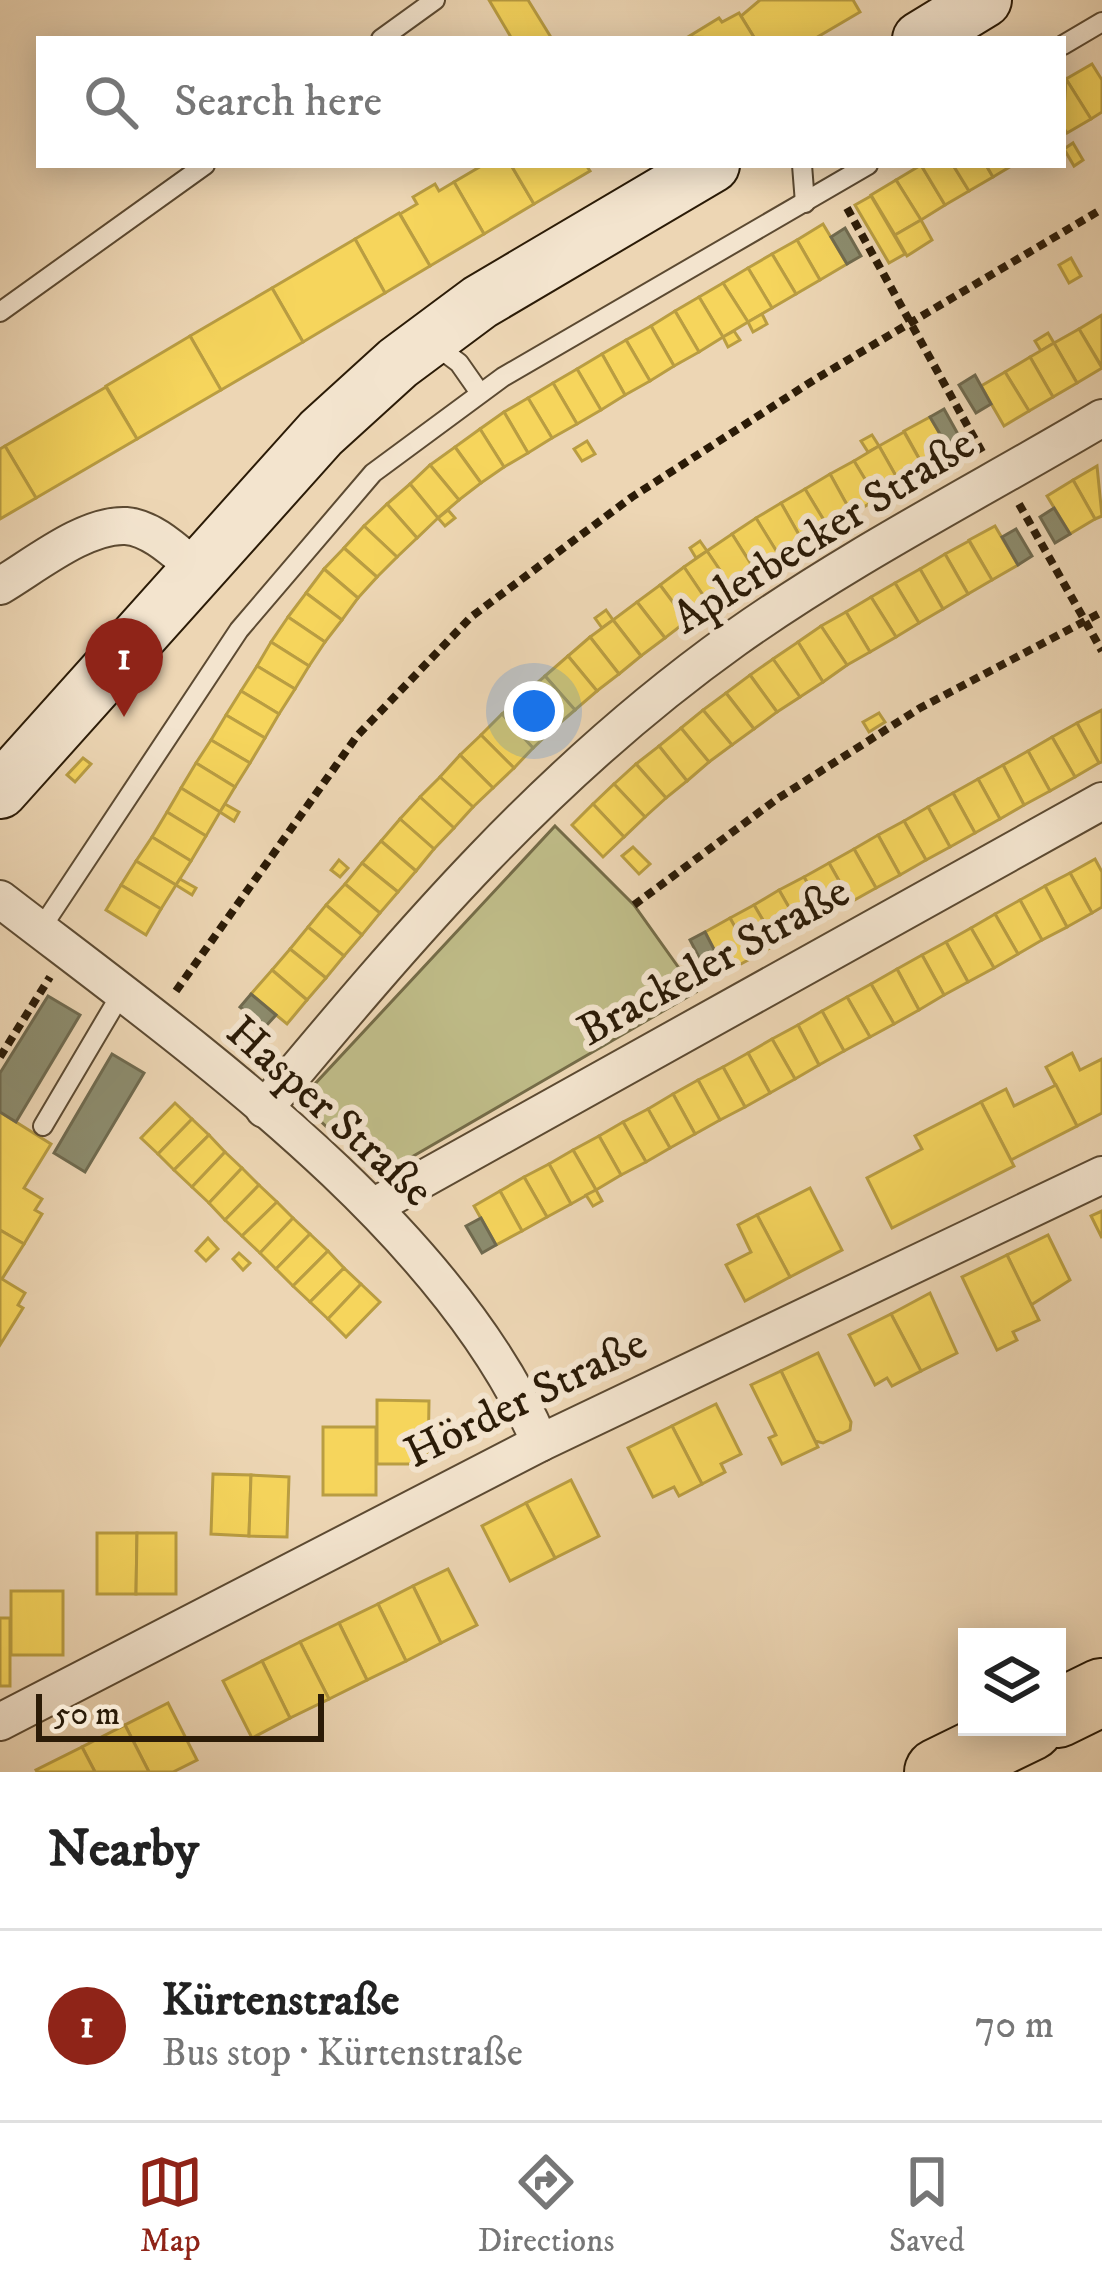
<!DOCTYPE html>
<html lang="en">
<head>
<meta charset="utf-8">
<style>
	body { margin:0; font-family:"IM FELL DW Pica",serif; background:#f2f2f2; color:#222 }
	.controls { position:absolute; right:36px; bottom:36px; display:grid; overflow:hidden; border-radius:0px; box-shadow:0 6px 30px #0003 }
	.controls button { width:108px; height:108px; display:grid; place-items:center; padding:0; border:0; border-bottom:3px solid #e0e0e0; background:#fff; color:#222; font:60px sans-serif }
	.scale { position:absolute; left:36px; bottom:30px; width:288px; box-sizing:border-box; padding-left:12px; border:6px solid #2b1b07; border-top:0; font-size:33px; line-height:42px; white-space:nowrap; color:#2b1b07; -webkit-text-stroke:9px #f3e4ce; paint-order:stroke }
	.you { position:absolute; left:534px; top:711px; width:42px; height:42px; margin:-30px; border:9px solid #fff; border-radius:50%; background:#1a73e8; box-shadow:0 0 0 18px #1a73e833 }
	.badge { display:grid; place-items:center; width:78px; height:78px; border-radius:50%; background:#8f2418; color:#fff; font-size:39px; font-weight:700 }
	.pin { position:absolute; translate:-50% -99px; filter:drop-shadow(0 3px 6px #0008) }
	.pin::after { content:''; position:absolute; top:63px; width:42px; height:36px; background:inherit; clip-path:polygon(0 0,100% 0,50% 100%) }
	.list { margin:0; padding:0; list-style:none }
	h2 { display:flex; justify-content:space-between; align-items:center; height:156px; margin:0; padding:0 48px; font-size:51px }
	h2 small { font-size:39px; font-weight:400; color:#767676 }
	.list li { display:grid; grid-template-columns:78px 1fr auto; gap:36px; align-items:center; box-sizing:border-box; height:192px; padding:0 48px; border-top:3px solid #e0e0e0 }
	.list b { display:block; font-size:45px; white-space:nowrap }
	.list p { margin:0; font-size:39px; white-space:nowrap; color:#767676 }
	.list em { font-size:39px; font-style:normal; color:#767676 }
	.icon { flex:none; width:66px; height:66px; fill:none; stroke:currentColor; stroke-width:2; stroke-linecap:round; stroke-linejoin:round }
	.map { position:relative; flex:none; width:1102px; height:1772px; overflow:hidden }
	.search { position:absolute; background:#fff; box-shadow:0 6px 30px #0003; left:36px; right:36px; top:36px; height:132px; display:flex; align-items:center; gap:30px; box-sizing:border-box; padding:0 42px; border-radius:0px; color:#767676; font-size:45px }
	.sheet { height:348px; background:#fff }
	nav { display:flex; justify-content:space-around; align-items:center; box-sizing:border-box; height:168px; border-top:3px solid #e0e0e0; background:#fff; font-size:33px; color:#767676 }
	nav a { display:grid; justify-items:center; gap:6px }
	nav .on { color:#8f2418 }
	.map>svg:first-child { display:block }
	.green { fill:#bfbc88; stroke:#756c48; stroke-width:3 }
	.homes { fill:#f6d55c; stroke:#b99d42; stroke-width:3 }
	.industry { fill:#8c8c6e; stroke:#6f6a4f; stroke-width:3 }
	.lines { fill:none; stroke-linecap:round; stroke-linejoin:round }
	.service-casing { stroke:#5c4a32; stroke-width:22 }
	.minor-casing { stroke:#5c4a32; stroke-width:40 }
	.secondary-casing { stroke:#2b1b07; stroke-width:58 }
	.motorway-casing { stroke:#2b1b07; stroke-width:70 }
	.path { stroke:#2b1b07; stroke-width:8; stroke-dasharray:9 6; stroke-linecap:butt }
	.service { stroke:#f3e4ce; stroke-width:18 }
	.minor { stroke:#f3e4ce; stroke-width:36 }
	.secondary { stroke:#f3e4ce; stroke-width:54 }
	.motorway { stroke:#edd6b4; stroke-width:66 }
	.labels { text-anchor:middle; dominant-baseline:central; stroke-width:12; stroke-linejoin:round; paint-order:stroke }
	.street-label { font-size:45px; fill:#2b1b07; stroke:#f3e4ce }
</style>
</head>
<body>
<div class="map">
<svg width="1102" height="1772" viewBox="0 0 1102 1772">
	<rect width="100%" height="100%" fill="#edd6b4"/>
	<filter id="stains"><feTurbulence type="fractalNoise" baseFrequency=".00167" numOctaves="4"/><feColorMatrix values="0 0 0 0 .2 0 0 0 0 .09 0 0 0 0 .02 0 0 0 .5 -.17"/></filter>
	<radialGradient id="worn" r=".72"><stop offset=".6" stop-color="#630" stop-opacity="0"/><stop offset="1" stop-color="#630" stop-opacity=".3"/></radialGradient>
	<polygon class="green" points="555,826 634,905 696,992 379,1176 299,1101"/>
	<g class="homes">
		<polygon points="489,0 528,0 552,39 512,39"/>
		<polygon points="760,0 853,0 860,12 814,39 755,39 741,16"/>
		<polygon points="739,13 755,39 688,37 719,18 722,22"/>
		<polygon points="1092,64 1102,80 1102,112 1091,119 1066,79"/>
		<polygon points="1066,79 1091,119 1067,133 1063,127"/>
		<polygon points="1073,143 1083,160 1074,166 1064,149"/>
		<polygon points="483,165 511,165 534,204 484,234 454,182"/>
		<polygon points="511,165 586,165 590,171 534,204"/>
		<polygon points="921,165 945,205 921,220 896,180"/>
		<polygon points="921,165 953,165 969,191 945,205"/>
		<polygon points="953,165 986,165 993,177 969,191"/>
		<polygon points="986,165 1013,165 993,177"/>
		<polygon points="896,180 921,220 895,235 871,195"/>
		<polygon points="454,182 484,234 430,266 400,214 417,204 413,197 435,184 439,191"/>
		<polygon points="871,196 905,254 889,263 855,205"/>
		<polygon points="399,213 430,266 385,293 355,239"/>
		<polygon points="921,220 932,240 907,256 895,235"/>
		<polygon points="823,224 847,264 820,280 797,240"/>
		<polygon points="355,239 385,293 303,342 272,288"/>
		<polygon points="797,240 820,280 796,294 772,254"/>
		<polygon points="772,254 796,294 772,308 748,268"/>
		<polygon points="1071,258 1081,276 1069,283 1059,265"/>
		<polygon points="748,268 772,308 748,322 723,283"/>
		<polygon points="723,283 748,322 723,337 699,297"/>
		<polygon points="272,288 303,342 221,390 190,336"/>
		<polygon points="699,297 723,337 699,352 675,311"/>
		<polygon points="675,311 699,352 674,366 651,326"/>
		<polygon points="762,314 767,324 753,332 748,322"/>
		<polygon points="1102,315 1102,367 1079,329"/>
		<polygon points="651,326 674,366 650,381 626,340"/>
		<polygon points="1079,329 1102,368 1077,383 1054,343"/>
		<polygon points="734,331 740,340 728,347 723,337"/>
		<polygon points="1048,333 1054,343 1041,351 1035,341"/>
		<polygon points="190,336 221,390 137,439 106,386"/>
		<polygon points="626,340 650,381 625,395 602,354"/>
		<polygon points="1054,343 1077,383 1053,397 1030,357"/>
		<polygon points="602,354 625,395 601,410 577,369"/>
		<polygon points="1030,357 1053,397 1029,411 1005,372"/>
		<polygon points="577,369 601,410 577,424 553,383"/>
		<polygon points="1005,372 1029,411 1004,426 981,386"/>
		<polygon points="553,383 577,424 552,438 528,398"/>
		<polygon points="106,387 137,439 36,498 5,446"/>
		<polygon points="528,398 552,438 528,453 504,412"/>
		<polygon points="504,412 528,453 504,467 480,429"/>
		<polygon points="930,417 952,455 926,471 904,431"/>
		<polygon points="480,429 504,467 481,483 455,447"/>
		<polygon points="904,432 926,471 901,485 879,446"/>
		<polygon points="872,435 879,446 868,452 861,441"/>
		<polygon points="587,441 595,454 582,461 574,449"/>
		<polygon points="5,446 36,498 0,519 0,449"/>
		<polygon points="879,446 901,485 877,499 854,461"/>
		<polygon points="455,447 481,483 459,500 430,465"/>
		<polygon points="854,461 877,499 852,514 830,474"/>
		<polygon points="430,465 459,500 438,518 410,484"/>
		<polygon points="1097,466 1102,516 1095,519 1073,480"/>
		<polygon points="830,474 852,514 828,527 805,489"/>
		<polygon points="1073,480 1095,519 1070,534 1047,496"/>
		<polygon points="410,484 438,518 417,538 387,504"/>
		<polygon points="805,489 828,527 803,542 781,503"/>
		<polygon points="781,503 803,542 780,557 756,518"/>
		<polygon points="387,504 417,538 397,557 364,526"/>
		<polygon points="448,510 455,518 445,526 438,518"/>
		<polygon points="756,518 780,557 756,572 732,534"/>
		<polygon points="364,526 397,557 377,577 344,548"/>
		<polygon points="995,526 1018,565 992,580 969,540"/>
		<polygon points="732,534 756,572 732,588 707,551"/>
		<polygon points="700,541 707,551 696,558 690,548"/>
		<polygon points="969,541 992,580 968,594 945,554"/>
		<polygon points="344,548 377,577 358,598 324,569"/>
		<polygon points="707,551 732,588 709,604 684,567"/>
		<polygon points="945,554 968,594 943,609 920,569"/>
		<polygon points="684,567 709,604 687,621 660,585"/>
		<polygon points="324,569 358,598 342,620 306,593"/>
		<polygon points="920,569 943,609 919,623 895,583"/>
		<polygon points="895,583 919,623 896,637 871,597"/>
		<polygon points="660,585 687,621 665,638 637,602"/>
		<polygon points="306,593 342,620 325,642 288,617"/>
		<polygon points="871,597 896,637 870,652 846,612"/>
		<polygon points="637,602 665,638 641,656 613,620"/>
		<polygon points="606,610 613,620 602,628 595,618"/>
		<polygon points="846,612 870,652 847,665 821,626"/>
		<polygon points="288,617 325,642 309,666 271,642"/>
		<polygon points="613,620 641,656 619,674 590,637"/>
		<polygon points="821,626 847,665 823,682 798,642"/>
		<polygon points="590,637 619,674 597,691 568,656"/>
		<polygon points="271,642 309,666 295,689 257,666"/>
		<polygon points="798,642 823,682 800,697 773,659"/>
		<polygon points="568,656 597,691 575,710 545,676"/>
		<polygon points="773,659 800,697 777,712 750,675"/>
		<polygon points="257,666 295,689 279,714 241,691"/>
		<polygon points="750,675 777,712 754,729 726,693"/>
		<polygon points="545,676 575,710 553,729 523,695"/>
		<polygon points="241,691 279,714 265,738 226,715"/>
		<polygon points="726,693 754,729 732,745 703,710"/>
		<polygon points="523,695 553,729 533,748 502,714"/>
		<polygon points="703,710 732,745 709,762 681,728"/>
		<polygon points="1102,710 1102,762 1099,763 1077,723"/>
		<polygon points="879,713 885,722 869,732 863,722"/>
		<polygon points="502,714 533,748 514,768 481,735"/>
		<polygon points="226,715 265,738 250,763 211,740"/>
		<polygon points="1077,723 1099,763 1075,777 1052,737"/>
		<polygon points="681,728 709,762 687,781 659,746"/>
		<polygon points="481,735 514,768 493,788 460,755"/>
		<polygon points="1052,737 1075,777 1050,791 1028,751"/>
		<polygon points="211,740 250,763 235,787 196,763"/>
		<polygon points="659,746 687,781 666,798 636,764"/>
		<polygon points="1028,751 1050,791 1024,805 1003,765"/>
		<polygon points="460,755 493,788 473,807 440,777"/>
		<polygon points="83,758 91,764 75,782 67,775"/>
		<polygon points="196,763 235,787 220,812 181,788"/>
		<polygon points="636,764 666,798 645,817 614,784"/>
		<polygon points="1003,765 1024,805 1000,819 978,779"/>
		<polygon points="440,777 473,807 454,828 420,797"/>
		<polygon points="978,779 1000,819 975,833 953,793"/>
		<polygon points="614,784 645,817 624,837 593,804"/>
		<polygon points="181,788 220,812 206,836 167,812"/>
		<polygon points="953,793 975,833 950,847 928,807"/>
		<polygon points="420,797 454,828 434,849 400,819"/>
		<polygon points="225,804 239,812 234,821 220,812"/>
		<polygon points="593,804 624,837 603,857 572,825"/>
		<polygon points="928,807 950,847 926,860 904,821"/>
		<polygon points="167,812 206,836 191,861 152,837"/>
		<polygon points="400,819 434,849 416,871 381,841"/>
		<polygon points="904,821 926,860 900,875 878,835"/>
		<polygon points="878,835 900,875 876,888 854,849"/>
		<polygon points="152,837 191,861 176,885 136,861"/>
		<polygon points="381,841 416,871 398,892 362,863"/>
		<polygon points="633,847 650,864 639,874 622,856"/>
		<polygon points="854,849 876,888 851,902 829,863"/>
		<polygon points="1095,859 1102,872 1102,907 1092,913 1070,873"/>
		<polygon points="339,860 348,868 340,877 331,870"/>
		<polygon points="136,861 176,885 161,909 121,885"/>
		<polygon points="362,863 398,892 380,913 345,884"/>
		<polygon points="829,863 851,902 826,916 804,877"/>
		<polygon points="1070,873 1092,913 1067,927 1045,886"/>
		<polygon points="804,877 826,916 802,930 779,890"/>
		<polygon points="180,879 196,888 192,895 176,885"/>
		<polygon points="345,884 380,913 362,935 326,905"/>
		<polygon points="121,885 161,909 146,935 106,910"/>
		<polygon points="1045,886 1067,927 1042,940 1020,900"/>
		<polygon points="779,890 802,930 777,944 754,905"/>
		<polygon points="1020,900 1042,940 1018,954 995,914"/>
		<polygon points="326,905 362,935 344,956 308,927"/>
		<polygon points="754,905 777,944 752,958 730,918"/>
		<polygon points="995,914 1018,954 994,968 971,928"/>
		<polygon points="730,918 752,958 726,972 705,932"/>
		<polygon points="308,927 344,956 326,978 290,949"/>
		<polygon points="971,928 994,968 968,982 946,942"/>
		<polygon points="946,942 968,982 944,995 922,955"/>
		<polygon points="290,949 326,978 307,1000 272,970"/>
		<polygon points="922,955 944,995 919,1010 897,969"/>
		<polygon points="897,969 919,1010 894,1024 871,984"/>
		<polygon points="272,970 307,1000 287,1024 251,994"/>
		<polygon points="871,984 894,1024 870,1037 847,997"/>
		<polygon points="847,997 870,1037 844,1051 822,1011"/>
		<polygon points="822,1011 844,1051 819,1065 798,1025"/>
		<polygon points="798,1025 819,1065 795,1079 772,1039"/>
		<polygon points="772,1039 795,1079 770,1093 748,1053"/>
		<polygon points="748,1053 770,1093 745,1107 723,1067"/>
		<polygon points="1072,1053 1080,1070 1102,1059 1102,1113 1077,1126 1046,1067"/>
		<polygon points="723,1067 745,1107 720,1120 698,1080"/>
		<polygon points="698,1080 720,1120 695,1134 673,1094"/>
		<polygon points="1056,1085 1077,1126 1011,1160 981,1102 1006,1089 1014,1106"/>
		<polygon points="673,1094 695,1134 670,1148 648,1109"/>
		<polygon points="981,1102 1014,1166 892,1228 867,1178 922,1149 915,1136"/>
		<polygon points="175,1103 192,1119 158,1154 141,1138"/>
		<polygon points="648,1109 670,1148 646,1162 623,1122"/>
		<polygon points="0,1112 51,1144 24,1188 42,1199 35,1210 42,1214 24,1244 0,1230"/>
		<polygon points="192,1119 209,1135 174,1170 158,1154"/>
		<polygon points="623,1122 646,1162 621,1175 599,1136"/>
		<polygon points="209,1135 225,1152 192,1187 174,1170"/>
		<polygon points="599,1136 621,1175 596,1190 573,1150"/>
		<polygon points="573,1150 596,1190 571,1204 549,1164"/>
		<polygon points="225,1152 242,1168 209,1203 192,1187"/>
		<polygon points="549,1164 571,1204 547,1217 524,1177"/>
		<polygon points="242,1168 259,1185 225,1220 209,1203"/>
		<polygon points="524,1177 547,1217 522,1231 500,1191"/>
		<polygon points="259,1185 277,1202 242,1236 225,1220"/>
		<polygon points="810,1188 842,1250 790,1277 757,1215"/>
		<polygon points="596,1190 602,1201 593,1206 586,1195"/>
		<polygon points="500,1191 522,1231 496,1245 474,1206"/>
		<polygon points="277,1202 293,1218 260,1253 242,1236"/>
		<polygon points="1102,1211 1102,1238 1091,1216"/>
		<polygon points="757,1215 790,1277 745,1301 726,1265 751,1252 738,1225"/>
		<polygon points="293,1218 310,1234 276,1269 260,1253"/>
		<polygon points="0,1230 24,1244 2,1279 25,1293 18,1305 23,1308 0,1345"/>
		<polygon points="310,1234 328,1251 293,1286 276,1269"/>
		<polygon points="1048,1235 1070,1280 1031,1305 1007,1255"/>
		<polygon points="208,1238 218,1249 206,1261 196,1251"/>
		<polygon points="328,1251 344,1268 310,1302 293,1286"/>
		<polygon points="239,1253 250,1263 243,1270 233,1259"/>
		<polygon points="1007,1255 1039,1320 1013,1332 1017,1340 997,1350 962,1277"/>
		<polygon points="344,1268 361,1284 328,1319 310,1302"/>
		<polygon points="361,1284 380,1302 346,1337 328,1319"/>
		<polygon points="930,1293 957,1353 921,1371 891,1314"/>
		<polygon points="891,1314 921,1371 892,1386 887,1378 875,1385 849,1335"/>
		<polygon points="818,1353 851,1422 850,1430 823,1443 815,1441 781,1371"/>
		<polygon points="781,1371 818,1447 782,1464 769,1438 776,1435 751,1385"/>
		<polygon points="377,1400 429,1401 428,1464 377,1464"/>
		<polygon points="716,1404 741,1454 721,1464 725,1472 702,1484 672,1426"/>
		<polygon points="672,1426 702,1484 679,1496 674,1487 653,1497 628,1448"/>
		<rect x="323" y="1427" width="53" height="68"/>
		<polygon points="213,1474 251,1475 249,1536 211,1534"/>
		<polygon points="251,1475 289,1477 287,1537 249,1536"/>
		<polygon points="571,1480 599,1536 555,1558 526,1503"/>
		<polygon points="526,1503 555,1558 510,1581 482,1526"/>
		<polygon points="97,1533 137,1533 136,1594 97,1594"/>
		<polygon points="137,1533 176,1533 176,1594 136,1594"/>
		<polygon points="448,1569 477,1625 441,1643 413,1586"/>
		<polygon points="413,1586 441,1643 406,1661 378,1604"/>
		<rect x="11" y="1591" width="52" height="64"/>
		<polygon points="378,1604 406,1661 367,1680 339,1623"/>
		<rect x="0" y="1618" width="10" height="68"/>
		<polygon points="339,1623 367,1680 329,1699 300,1642"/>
		<polygon points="300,1642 329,1699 290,1718 262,1661"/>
		<polygon points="262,1661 290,1718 252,1738 223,1681"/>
		<polygon points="168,1703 197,1760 173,1772 149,1772 125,1725"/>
		<polygon points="125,1725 149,1772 95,1772 82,1747"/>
		<polygon points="82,1747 95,1772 37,1772 36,1770"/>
	</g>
	<g class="industry">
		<polygon points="845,228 861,256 847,264 831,237"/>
		<polygon points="975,375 991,404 976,413 959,385"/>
		<polygon points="944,409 959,436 946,444 930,417"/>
		<polygon points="1054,508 1070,534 1055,543 1040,517"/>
		<polygon points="1016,529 1032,556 1018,565 1002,537"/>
		<polygon points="705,932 719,959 704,967 690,940"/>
		<polygon points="251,994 276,1015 265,1027 240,1007"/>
		<polygon points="48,996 80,1015 16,1122 0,1112 0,1073"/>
		<polygon points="112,1054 144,1073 85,1172 54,1153"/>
		<polygon points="481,1218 496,1245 482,1253 466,1226"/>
	</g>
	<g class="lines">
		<g class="service-casing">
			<g id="service">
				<polyline points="381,39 435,0"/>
				<polyline points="1063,45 1102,22"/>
				<polyline points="802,165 805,203"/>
				<polyline points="0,312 205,165"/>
				<polyline points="435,345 459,363 480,393"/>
				<polyline points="40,930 239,630 373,473 503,377 868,165"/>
				<polyline points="43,1126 121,994"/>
			</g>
		</g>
		<g class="minor-casing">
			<g id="minor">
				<path d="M0,586c34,-20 85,-62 126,-60 27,2 52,28 72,44"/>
				<path d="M0,899c184,142 449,327 540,544"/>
				<path d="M264,1109c147,-176 281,-335 470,-470 117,-83 245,-148 368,-221"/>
				<polyline points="373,1207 1102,801"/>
				<polyline points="0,1722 540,1443 1102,1175"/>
			</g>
		</g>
		<g class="secondary-casing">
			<g id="secondary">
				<polyline points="920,39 984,0"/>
				<polyline points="0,791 321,433 398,363 480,302 712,165"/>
			</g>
		</g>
		<g class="motorway-casing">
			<g id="motorway">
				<polyline points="1057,1714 1102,1692"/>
				<polyline points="938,1772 1030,1727"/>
			</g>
		</g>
		<g class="path">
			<polyline points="847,208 982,452"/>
			<polyline points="1019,504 1102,651"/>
			<polyline points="634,905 777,799 920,708 1102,612"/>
			<polyline points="176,991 357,736 471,617 632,497 814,380 1102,209"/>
			<polyline points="0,1057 50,977"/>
		</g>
		<use href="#service" class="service"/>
		<use href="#minor" class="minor"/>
		<use href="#secondary" class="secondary"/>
		<use href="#motorway" class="motorway"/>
	</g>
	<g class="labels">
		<g class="street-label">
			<text transform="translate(824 532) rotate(-32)">Aplerbecker Straße</text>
			<text transform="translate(714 962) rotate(-29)">Brackeler Straße</text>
			<text transform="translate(329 1112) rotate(42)">Hasper Straße</text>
			<text transform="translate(526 1399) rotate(-26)">Hörder Straße</text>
		</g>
	</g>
	<rect width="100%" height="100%" filter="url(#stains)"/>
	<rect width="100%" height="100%" fill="url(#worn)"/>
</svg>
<div class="controls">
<button><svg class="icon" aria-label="layers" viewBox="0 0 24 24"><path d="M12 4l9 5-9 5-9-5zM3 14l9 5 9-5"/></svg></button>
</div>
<div class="scale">50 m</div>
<div class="you"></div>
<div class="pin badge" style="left:124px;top:717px">1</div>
<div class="search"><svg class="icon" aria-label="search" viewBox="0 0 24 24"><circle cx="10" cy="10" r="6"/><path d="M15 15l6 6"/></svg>Search here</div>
</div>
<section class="sheet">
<h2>Nearby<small></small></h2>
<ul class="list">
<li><span class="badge">1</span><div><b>Kürtenstraße</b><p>Bus stop · Kürtenstraße</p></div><em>70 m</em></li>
</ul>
</section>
<nav>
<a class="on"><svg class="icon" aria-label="map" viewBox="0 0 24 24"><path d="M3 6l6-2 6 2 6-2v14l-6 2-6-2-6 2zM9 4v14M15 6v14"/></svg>Map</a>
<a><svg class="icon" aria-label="directions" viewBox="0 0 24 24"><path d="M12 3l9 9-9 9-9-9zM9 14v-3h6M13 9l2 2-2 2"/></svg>Directions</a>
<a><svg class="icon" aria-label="saved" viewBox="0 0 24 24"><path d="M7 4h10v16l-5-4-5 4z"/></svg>Saved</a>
</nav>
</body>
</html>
